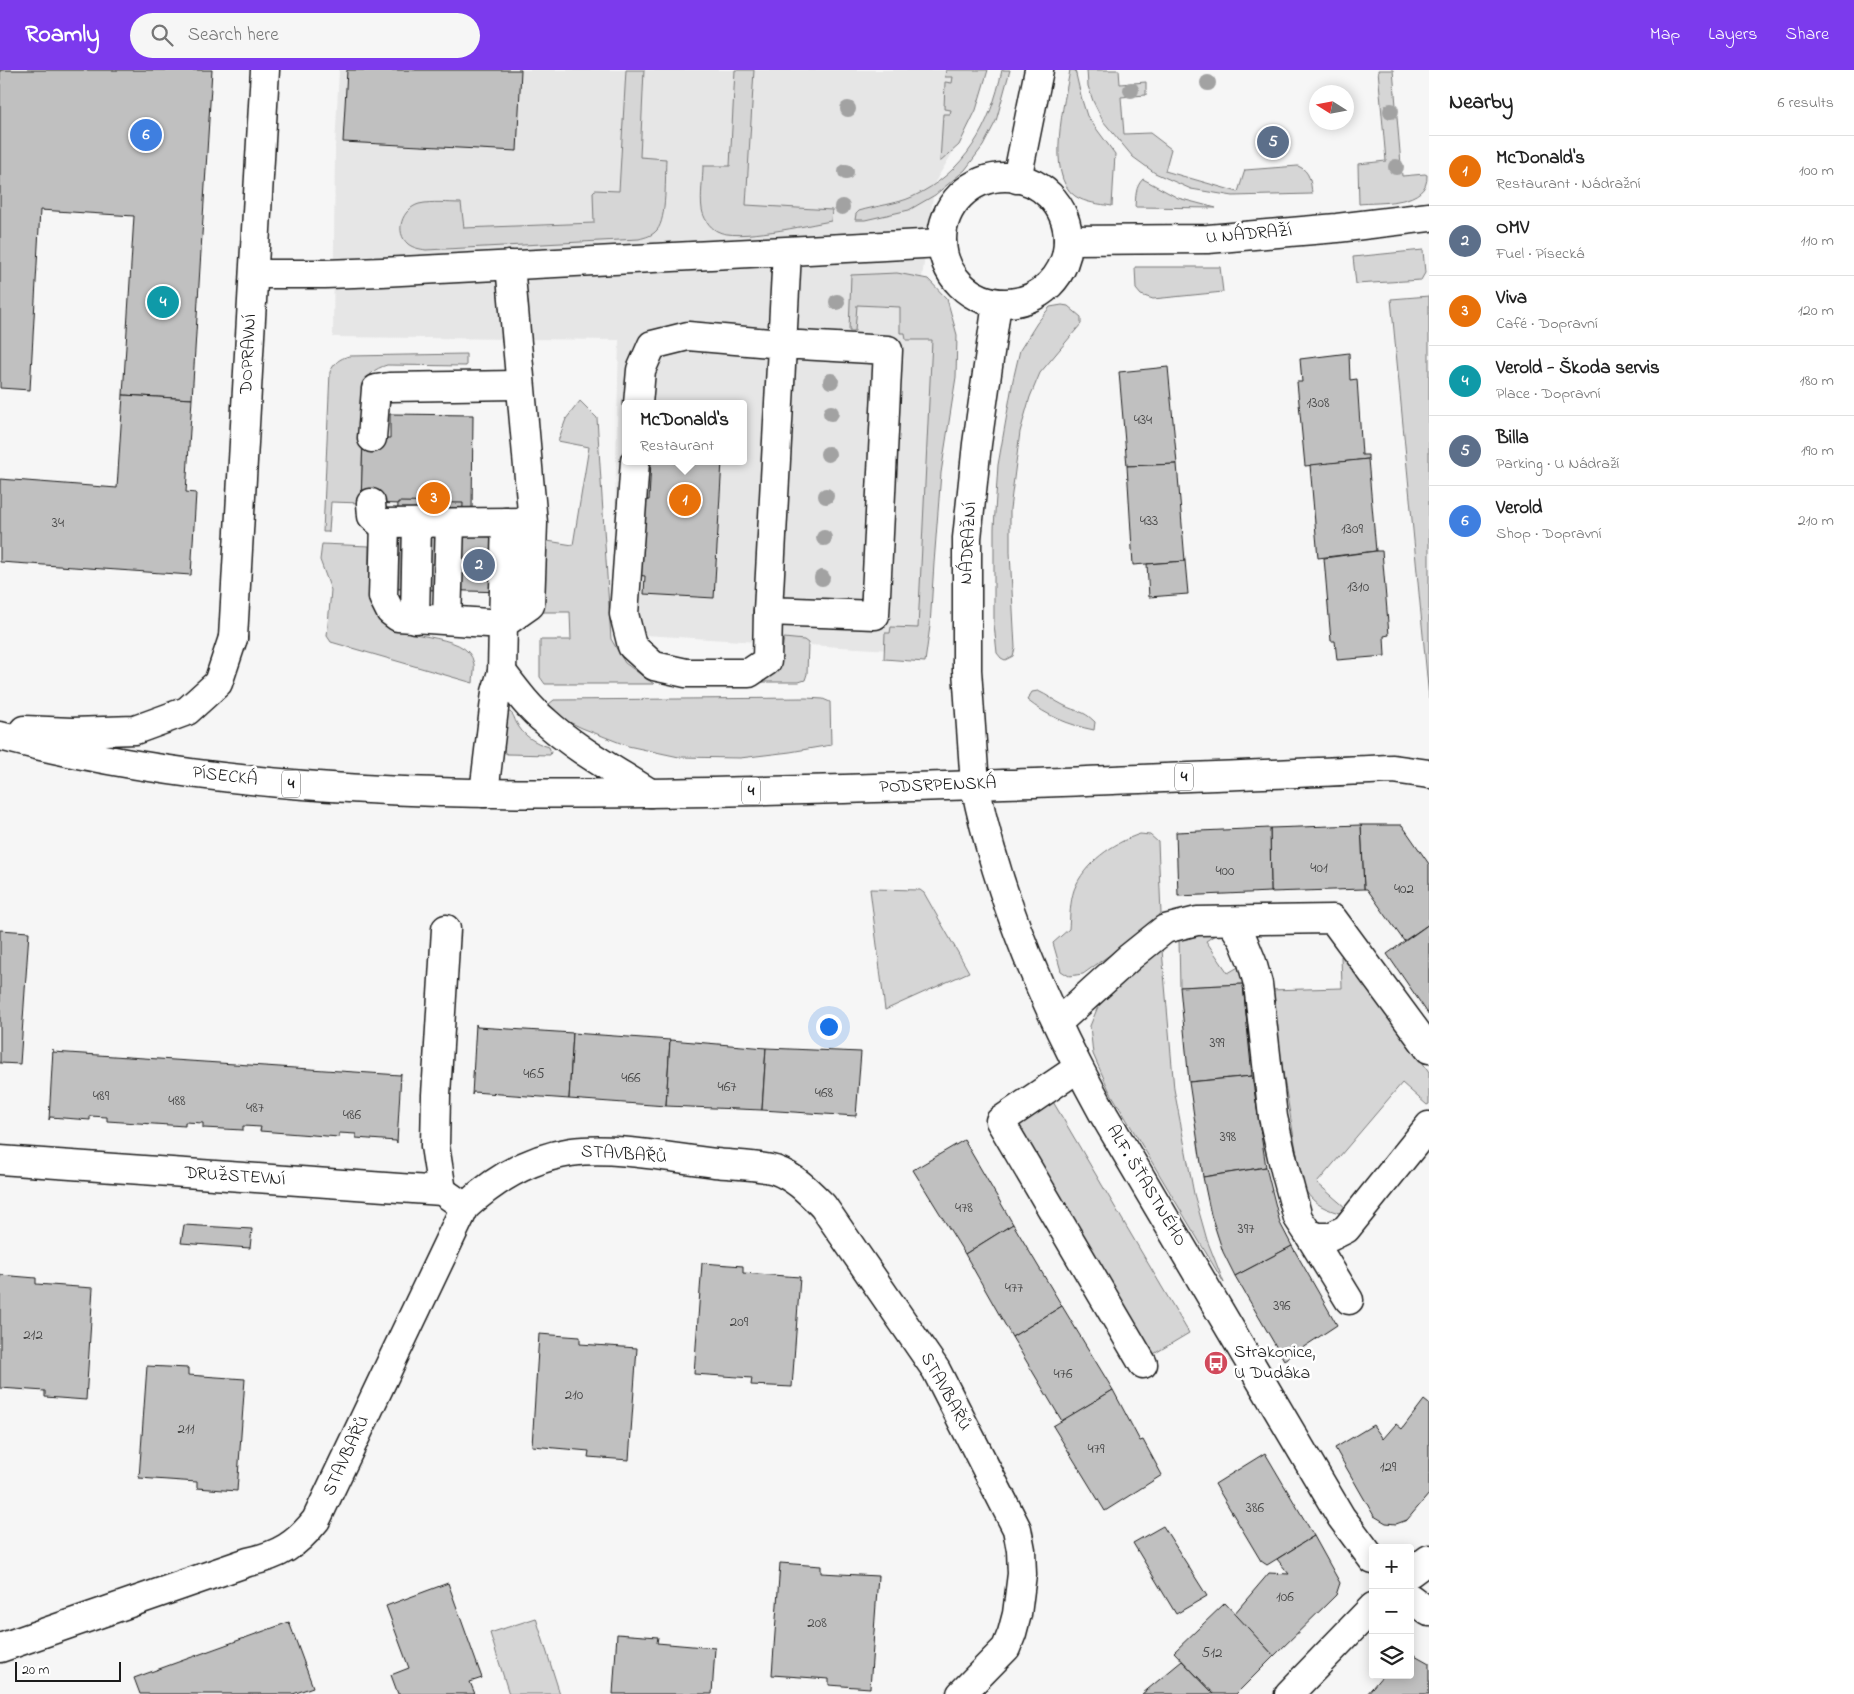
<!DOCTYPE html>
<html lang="en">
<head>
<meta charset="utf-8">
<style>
	body { margin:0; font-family:"Indie Flower",sans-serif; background:#f6f6f6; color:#222 }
	.controls { position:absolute; right:15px; bottom:15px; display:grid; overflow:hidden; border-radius:5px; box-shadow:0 2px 12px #0003 }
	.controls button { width:45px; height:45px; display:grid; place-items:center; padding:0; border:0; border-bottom:1px solid #e0e0e0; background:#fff; color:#222; font:25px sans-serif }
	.compass { position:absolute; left:1309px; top:15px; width:45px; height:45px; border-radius:50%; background:#fff; box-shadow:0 2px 12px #0003; rotate:281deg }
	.scale { position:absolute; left:15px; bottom:12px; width:106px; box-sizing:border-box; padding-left:5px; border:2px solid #1c1c1c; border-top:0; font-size:14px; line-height:18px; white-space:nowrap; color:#1c1c1c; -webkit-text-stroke:4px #fff; paint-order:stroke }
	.you { position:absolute; left:828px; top:956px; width:18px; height:18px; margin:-12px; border:4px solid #fff; border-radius:50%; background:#1a73e8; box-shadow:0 0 0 8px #1a73e833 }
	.badge { display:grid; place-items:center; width:32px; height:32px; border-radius:50%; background:#7c3aed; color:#fff; font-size:16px; font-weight:700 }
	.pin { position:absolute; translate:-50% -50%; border:2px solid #fff; box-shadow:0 1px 5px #0006 }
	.popup { position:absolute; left:622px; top:330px; width:125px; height:65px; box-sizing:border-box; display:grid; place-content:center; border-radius:5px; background:#fff; filter:drop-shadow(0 1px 4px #0005); font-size:16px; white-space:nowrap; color:#767676 }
	.popup b { font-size:19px; color:#222 }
	.popup::after { content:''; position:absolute; left:50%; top:100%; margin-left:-10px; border:10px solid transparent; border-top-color:#fff }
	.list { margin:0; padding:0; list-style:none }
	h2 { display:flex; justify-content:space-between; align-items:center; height:65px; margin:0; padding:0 20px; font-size:21px }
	h2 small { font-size:16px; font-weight:400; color:#767676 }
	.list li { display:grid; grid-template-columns:32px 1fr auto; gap:15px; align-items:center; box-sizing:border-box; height:70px; padding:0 20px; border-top:1px solid #e0e0e0 }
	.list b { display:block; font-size:19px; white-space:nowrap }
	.list p { margin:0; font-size:16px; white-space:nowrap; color:#767676 }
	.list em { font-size:16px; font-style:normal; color:#767676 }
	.icon { flex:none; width:28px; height:28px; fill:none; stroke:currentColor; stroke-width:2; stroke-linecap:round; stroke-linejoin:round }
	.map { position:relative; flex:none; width:1429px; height:1624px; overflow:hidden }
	header { display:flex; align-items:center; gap:30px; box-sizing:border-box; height:70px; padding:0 25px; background:#7c3aed; color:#fff }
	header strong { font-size:24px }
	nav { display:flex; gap:28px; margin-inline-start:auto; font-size:18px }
	.search { width:350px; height:45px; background:#f6f6f6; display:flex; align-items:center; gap:12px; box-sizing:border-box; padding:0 18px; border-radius:28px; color:#767676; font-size:19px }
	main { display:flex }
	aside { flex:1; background:#fff }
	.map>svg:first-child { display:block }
	.built { fill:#e6e6e6; fill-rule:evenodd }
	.green { fill:#d6d6d6; stroke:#797979 }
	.building { fill:#c0c0c0; stroke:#1c1c1c }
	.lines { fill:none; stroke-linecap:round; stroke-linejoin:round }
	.minor-casing { stroke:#1c1c1c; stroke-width:31 }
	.major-casing { stroke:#1c1c1c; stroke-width:31 }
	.minor { stroke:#fff; stroke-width:28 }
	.major { stroke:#fff; stroke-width:28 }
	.tree { fill:#a2a2a2 }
	.labels { text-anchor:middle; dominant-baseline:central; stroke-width:5; stroke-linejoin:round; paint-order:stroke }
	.number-label { font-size:15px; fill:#454545 }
	.shield { fill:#fff; stroke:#606060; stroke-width:1 }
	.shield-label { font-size:16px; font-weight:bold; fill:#1c1c1c }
	.street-label { font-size:18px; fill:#1c1c1c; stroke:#fff }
	.poi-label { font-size:18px; fill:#1c1c1c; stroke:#fff; text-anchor:start }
</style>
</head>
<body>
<header>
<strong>Roamly</strong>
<div class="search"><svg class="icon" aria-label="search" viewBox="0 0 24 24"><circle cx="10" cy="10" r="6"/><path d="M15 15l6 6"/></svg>Search here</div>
<nav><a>Map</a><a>Layers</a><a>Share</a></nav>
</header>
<main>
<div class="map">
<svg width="1429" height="1624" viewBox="0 0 1429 1624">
	<rect width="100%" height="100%" fill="#f6f6f6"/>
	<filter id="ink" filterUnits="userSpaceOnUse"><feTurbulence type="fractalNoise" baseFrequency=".02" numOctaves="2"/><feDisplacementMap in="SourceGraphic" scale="10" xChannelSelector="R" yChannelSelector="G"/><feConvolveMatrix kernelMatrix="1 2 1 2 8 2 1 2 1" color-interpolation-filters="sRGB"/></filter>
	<g filter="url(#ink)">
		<path class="built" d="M339,0h644l-11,50 -37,62 -14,103 28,24 -27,343 -310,-19 7,-293 -286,-3 2,-190zM626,334h118v57h-118z"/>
		<g class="green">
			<path d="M626,0h18l-4,87 26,2c-1,16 1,60 -9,71 -5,6 -11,7 -18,9l-213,11c-6,-1 -13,-2 -18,-6 -14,-12 -6,-35 11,-40 13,-3 29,-1 42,-1l3,25 130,-5 -1,-31 2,-2 24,1z"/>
			<path d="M735,0h19l-8,135 86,5 -1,11c-24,4 -95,21 -114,10 -8,-4 -14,-14 -15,-22 -2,-13 1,-30 1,-43h27z"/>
			<polygon points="946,0 988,0 976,40 959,75 940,92 943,44 950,44 951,40 944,39 945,12 952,13 953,7 945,7"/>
			<path d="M1002,0h8l-14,51 -13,25 -18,24 -30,25 -26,15 -44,10h-10l1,-6 3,-3c16,-5 38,-7 53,-14 53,-24 79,-72 90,-127z"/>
			<path d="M1070,0h5l7,30 5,16 28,38 -3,52c-12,-2 -27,-3 -37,-10 -30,-20 -10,-96 -5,-126z"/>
			<path d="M1087,0h32l1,14 26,-2v13l-25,2 3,37 26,-1 21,16 -6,22 73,21 7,-22 53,-4c12,5 13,16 14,28l-79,2 -42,-7 -36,-16 -22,-16 -30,-36 -10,-20 -5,-15z"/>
			<path d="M1378,0h15l9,106 23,-2 2,1c2,31 -48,27 -68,29l-1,-40 28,-3z"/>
			<path d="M1143,109l35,19 38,10 -81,-1c1,-11 0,-20 8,-28z"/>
			<polygon points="1423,180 1425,203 1421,210 1356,214 1353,187"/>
			<polygon points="1135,197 1220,197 1223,222 1153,229 1141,225 1136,219"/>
			<polygon points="897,203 928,209 947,229 957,265 956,307 941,403 934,493 930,556 925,592 884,589 885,563 890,563 891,557 918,558 932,270 906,270 905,263 900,263 900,237 857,235 855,261 849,261 851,205"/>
			<polygon points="1429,226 1429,628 1391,229"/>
			<polygon points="1062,235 1068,236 1081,247 1081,254 1040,303 1030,327 1020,362 1010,439 1010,482 1015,578 1013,586 1005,590 1001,588 997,583 994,554 994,458 998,395 1013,310 1020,280 1037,253 1050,237"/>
			<path d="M466,284v12l-79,-1c-13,4 -19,9 -23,22l-3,116 -30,-1 -2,30h-6l7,-160c5,-10 9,-13 19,-16z"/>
			<polygon points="580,331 597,348 611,569 625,593 654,614 545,614 540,607 540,570 571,570 570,542 540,542 541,470 573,475 589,377 558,371 566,349"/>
			<path d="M322,474l47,2c0,18 -2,48 5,64 17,36 94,17 100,54 1,5 -1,13 -1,19l-142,-41 -4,-6 4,-46 -11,-30z"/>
			<path d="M784,568l20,2 4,3 -1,31 -2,6 -6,2h-50c25,-15 31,-13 35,-44z"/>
			<path d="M1038,621c9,4 17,10 25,14 15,8 19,4 32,17l-1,8c-25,-5 -47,-14 -67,-30l5,-8z"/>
			<polygon points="806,628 823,629 830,632 831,675 790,682 740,688 679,687 628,676 582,658 563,649 549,634 554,630"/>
			<path d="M506,642h4c4,3 4,6 6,10 7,14 19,21 33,25l2,5 -1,3 -43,-1 -3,-2 -1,-5z"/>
			<path d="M1140,764l10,1 8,7 3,72 -50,40 -28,20 -14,2 -8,-5 -8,-28 16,-14c1,-13 1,-27 5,-39 10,-27 39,-47 66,-56z"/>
			<polygon points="870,819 920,820 924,823 969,902 885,940"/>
			<polygon points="1203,859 1215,865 1206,871 1228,903 1240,896 1243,903 1243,914 1180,917 1179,870 1185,861"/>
			<polygon points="1162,880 1174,1019 1194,1124 1207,1170 1224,1213 1109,1020 1093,984 1090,956 1097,939 1108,920"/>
			<path d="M1341,886l13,6 75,110v32l-2,1 -25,-22 -85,100 29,25 -7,5c-20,-6 -27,-11 -37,-28l-33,-195 73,-2z"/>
			<polygon points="1052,1030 1189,1263 1152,1285 1015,1052"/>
			<polygon points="536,1548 560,1624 509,1624 490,1563"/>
		</g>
		<g class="building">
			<polygon points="0,0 212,0 192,329 123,325 134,146 40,140 30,320 0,318"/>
			<polygon points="347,0 521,0 517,81 343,72"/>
			<polygon points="1349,283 1350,310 1357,309 1362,385 1368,385 1368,389 1305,396 1297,312 1302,312 1300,289"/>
			<polygon points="1168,297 1177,394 1127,396 1119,302"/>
			<polygon points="123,325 192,329 186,422 196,423 191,505 0,492 0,409 117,418"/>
			<polygon points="390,344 473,345 472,440 404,438 403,434 361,433 363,368 390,368"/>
			<polygon points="1368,389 1376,481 1318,488 1310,395"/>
			<polygon points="651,391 722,391 714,528 644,524 645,506 637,505 641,430 649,430"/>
			<polygon points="1177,394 1185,491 1133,495 1127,396"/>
			<polygon points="398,432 463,433 462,466 536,468 534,523 370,518 371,467 397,467"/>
			<polygon points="1376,481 1382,481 1389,565 1384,566 1385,586 1337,590 1335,571 1331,571 1324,488"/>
			<polygon points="1185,491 1188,524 1149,527 1147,494"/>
			<polygon points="1361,755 1402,755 1429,794 1429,854 1404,871 1367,819 1364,819"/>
			<polygon points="1361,755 1364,819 1271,822 1270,758"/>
			<polygon points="1270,758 1271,822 1178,826 1176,762"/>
			<polygon points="1429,854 1429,945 1387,884"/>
			<polygon points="0,860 29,862 20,994 0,993"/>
			<polygon points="1243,914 1252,1006 1189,1012 1180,917"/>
			<polygon points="476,954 477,957 573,963 569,1029 473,1022 472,1025"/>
			<polygon points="573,963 670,970 666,1036 569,1029"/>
			<polygon points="670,970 766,978 762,1040 666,1036"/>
			<polygon points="766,978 861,982 856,1046 762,1040"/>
			<polygon points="53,979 53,982 400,1005 401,1003 397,1073 396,1071 356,1068 356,1064 339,1063 339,1067 260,1061 261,1057 243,1056 243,1060 203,1058 203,1053 185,1052 185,1056 107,1051 107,1047 90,1046 90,1050 50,1047 49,1050"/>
			<polygon points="1252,1006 1266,1097 1203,1107 1189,1012"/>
			<polygon points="964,1070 1013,1154 965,1184 913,1100"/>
			<polygon points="1266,1097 1280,1153 1292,1176 1235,1206 1223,1182 1211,1145 1203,1107"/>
			<polygon points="1013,1154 1062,1236 1012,1267 965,1184"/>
			<polygon points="184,1155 252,1159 250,1178 181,1173"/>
			<polygon points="1292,1176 1337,1255 1284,1290 1235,1206"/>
			<polygon points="702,1193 743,1196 743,1203 800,1207 792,1317 751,1315 752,1308 694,1304"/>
			<polygon points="0,1205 36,1208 36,1214 93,1218 86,1330 45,1327 45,1321 0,1318"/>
			<polygon points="1062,1236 1113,1320 1062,1351 1012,1267"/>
			<polygon points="539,1264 580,1267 580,1274 637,1278 629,1390 588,1387 589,1381 532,1376"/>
			<polygon points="147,1296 188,1298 188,1305 245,1309 237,1421 197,1418 197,1412 139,1408"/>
			<polygon points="1113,1320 1140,1371 1143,1370 1162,1405 1105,1441 1053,1356"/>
			<polygon points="1424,1330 1429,1334 1429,1424 1407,1450 1396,1454 1386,1453 1374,1446 1335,1378 1373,1355 1383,1369 1396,1354 1402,1359"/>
			<polygon points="1265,1383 1314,1466 1267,1495 1261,1491 1215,1414"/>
			<polygon points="1163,1456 1207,1526 1176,1544 1133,1473"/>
			<polygon points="1314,1466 1340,1513 1336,1525 1274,1586 1234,1544 1269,1503 1289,1504 1277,1489"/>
			<polygon points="780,1493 821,1496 821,1503 878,1506 870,1618 829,1615 829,1609 772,1605"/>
			<polygon points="448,1513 482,1608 470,1612 475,1624 398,1624 391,1605 409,1598 386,1536"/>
			<polygon points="1225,1533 1274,1586 1236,1624 1214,1624 1174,1582"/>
			<polygon points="289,1552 313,1617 293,1624 140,1624 134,1608"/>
			<polygon points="617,1564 658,1567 657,1573 715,1578 712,1624 613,1624"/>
			<polygon points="1410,1584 1413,1584 1429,1593 1429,1624 1367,1624 1383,1605 1410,1605"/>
			<polygon points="1182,1591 1214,1624 1142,1624"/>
		</g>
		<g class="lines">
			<g class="minor-casing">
				<g id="minor">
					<circle cx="1005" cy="170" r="63"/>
					<polyline points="1017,109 1039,0"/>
					<polyline points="1068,170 1208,169 1337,158 1429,147"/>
					<polyline points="254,204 325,204 382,202 942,173"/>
					<polyline points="638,334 641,300 652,275 688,266 782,274 888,280 875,545 768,541 787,182"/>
					<polyline points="372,368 376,319 389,317 519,315"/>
					<polyline points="635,391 624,544 632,576 654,596 686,603 749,603 767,591 768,541"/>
					<polyline points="371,433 372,446 380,453 525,452"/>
					<polyline points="385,453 383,527 390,541 398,547 503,554 506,452"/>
					<polyline points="415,549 417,453"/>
					<polyline points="447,550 450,453"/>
					<polyline points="233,568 265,0"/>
					<path d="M502,602c13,17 26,35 43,49 29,27 71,50 105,72"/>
					<polyline points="975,715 967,600 967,468 977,374 997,233"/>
					<polyline points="484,723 496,622 502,602 503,554 530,535 533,453 510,195"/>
					<polyline points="1231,851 1243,870 1252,892 1258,914 1273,1047 1285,1100 1298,1148 1308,1163 1318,1167 1330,1167 1346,1159 1429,1056"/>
					<polyline points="1057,953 1130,887 1165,859 1197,851 1333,849 1429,979"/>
					<polyline points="1078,998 1000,1051 1143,1294"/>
					<polyline points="0,1090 442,1121 465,1137"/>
					<polyline points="442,1121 435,1076 436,1025 446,859"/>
					<polyline points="1308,1163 1349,1230"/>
					<polyline points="1410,1503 1429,1489"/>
					<path d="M0,1578l248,-86c32,-7 48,-17 68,-42l149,-313c30,-28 66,-49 106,-55 43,-6 100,6 144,11 18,2 43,2 60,7 20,7 34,22 48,36l113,164 81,159 4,21 1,24 -5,40 -5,19 -6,15 -45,46"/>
					<polyline points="1289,1624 1373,1537"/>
				</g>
			</g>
			<g class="major-casing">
				<g id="major">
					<polyline points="24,660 72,662 135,660 187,641 218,613 233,568"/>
					<path d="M0,666c232,61 474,60 712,56 227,-4 454,-14 681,-23l36,5"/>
					<path d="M975,715c24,117 71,225 129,330l237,402 32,43"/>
					<polyline points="1410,1528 1429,1542"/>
				</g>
			</g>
			<use href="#minor" class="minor"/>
			<use href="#major" class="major"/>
		</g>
		<g class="tree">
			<circle cx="1208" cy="13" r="8"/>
			<circle cx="1131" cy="20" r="8"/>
			<circle cx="848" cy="39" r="8"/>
			<circle cx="1391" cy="41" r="8"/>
			<circle cx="1396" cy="97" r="8"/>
			<circle cx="846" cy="102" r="8"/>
			<circle cx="842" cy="137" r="8"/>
			<circle cx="837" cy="232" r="8"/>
			<circle cx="831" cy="311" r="8"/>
			<circle cx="831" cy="343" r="8"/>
			<circle cx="828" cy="384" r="8"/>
			<circle cx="826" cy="426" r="8"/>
			<circle cx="824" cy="468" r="8"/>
			<circle cx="822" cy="508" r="8"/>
		</g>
	</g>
	<defs>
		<g id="bus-disc" transform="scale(1.25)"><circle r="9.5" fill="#d1495b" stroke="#fff"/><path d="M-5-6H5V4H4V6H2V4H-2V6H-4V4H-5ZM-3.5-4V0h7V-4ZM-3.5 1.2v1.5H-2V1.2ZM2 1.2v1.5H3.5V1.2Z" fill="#fff"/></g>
	</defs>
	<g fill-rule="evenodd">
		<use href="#bus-disc" x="1216" y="1293"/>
	</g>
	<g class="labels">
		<g class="number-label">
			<text x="1318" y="333">1308</text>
			<text x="1143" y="350">434</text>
			<text x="1149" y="451">433</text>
			<text x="58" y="453">34</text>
			<text x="1352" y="459">1309</text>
			<text x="1358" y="517">1310</text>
			<text x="1319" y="798">401</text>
			<text x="1225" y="801">400</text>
			<text x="1404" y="819">402</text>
			<text x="1217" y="973">399</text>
			<text x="534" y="1004">465</text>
			<text x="631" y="1008">466</text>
			<text x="727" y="1017">467</text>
			<text x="824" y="1023">468</text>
			<text x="101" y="1026">489</text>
			<text x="177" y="1031">488</text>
			<text x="255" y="1038">487</text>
			<text x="352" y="1045">486</text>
			<text x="1228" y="1067">398</text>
			<text x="964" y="1138">478</text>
			<text x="1246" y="1159">397</text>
			<text x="1014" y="1218">477</text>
			<text x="1282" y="1236">396</text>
			<text x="739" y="1252">209</text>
			<text x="33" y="1265">212</text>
			<text x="1063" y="1304">476</text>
			<text x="574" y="1325">210</text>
			<text x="186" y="1359">211</text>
			<text x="1096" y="1379">479</text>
			<text x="1388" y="1397">129</text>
			<text x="1255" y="1438">386</text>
			<text x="1285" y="1527">106</text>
			<text x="817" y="1553">208</text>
			<text x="1212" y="1583">512</text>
		</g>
		<g class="shield">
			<rect x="1175" y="693.5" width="18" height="27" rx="4"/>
			<rect x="282" y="700.5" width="18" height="27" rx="4"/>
			<rect x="742" y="707.5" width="18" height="27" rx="4"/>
		</g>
		<g class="shield-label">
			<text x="1184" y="707">4</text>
			<text x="291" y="714">4</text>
			<text x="751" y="721">4</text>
		</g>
		<g class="street-label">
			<text transform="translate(1249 165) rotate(-5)">U NÁDRAŽÍ</text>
			<text transform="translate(249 284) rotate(-87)">DOPRAVNÍ</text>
			<text transform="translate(969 473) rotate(-87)">NÁDRAŽNÍ</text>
			<text transform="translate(225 707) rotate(7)">PÍSECKÁ</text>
			<text transform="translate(938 716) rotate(-2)">PODSRPENSKÁ</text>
			<text transform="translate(624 1085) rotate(4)">STAVBAŘŮ</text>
			<text transform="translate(235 1107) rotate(4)">DRUŽSTEVNÍ</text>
			<text transform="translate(1146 1116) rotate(59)">ALF. ŠŤASTNÉHO</text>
			<text transform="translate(945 1322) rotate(61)">STAVBAŘŮ</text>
			<text transform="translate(347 1386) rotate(-65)">STAVBAŘŮ</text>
		</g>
		<g class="poi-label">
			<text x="1234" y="1283">Strakonice,<tspan x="1234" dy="21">U Dudáka</tspan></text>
		</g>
	</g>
</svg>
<div class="controls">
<button>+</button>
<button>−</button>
<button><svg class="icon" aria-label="layers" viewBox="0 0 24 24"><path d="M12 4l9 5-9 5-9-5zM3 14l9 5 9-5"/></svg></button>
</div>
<svg class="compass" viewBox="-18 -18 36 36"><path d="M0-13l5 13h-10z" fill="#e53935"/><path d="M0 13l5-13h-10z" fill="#767676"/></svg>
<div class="scale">20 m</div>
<div class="you"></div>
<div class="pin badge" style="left:685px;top:430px;background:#e8710a">1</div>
<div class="popup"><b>McDonald's</b>Restaurant</div>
<div class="pin badge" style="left:479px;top:495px;background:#5c6f8a">2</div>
<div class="pin badge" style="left:434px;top:428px;background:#e8710a">3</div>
<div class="pin badge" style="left:163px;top:232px;background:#0f9aa8">4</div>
<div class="pin badge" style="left:1273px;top:72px;background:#5c6f8a">5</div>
<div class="pin badge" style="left:146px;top:65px;background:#3f7fe0">6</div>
</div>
<aside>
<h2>Nearby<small>6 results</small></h2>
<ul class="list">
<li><span class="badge" style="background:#e8710a">1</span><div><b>McDonald's</b><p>Restaurant · Nádražní</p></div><em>100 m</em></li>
<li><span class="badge" style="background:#5c6f8a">2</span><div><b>OMV</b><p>Fuel · Písecká</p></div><em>110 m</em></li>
<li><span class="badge" style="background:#e8710a">3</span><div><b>Viva</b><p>Café · Dopravní</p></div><em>120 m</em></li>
<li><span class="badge" style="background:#0f9aa8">4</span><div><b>Verold - Škoda servis</b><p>Place · Dopravní</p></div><em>180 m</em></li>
<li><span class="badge" style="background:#5c6f8a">5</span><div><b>Billa</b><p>Parking · U Nádraží</p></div><em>190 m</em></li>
<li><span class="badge" style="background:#3f7fe0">6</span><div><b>Verold</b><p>Shop · Dopravní</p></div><em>210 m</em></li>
</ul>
</aside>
</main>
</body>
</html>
